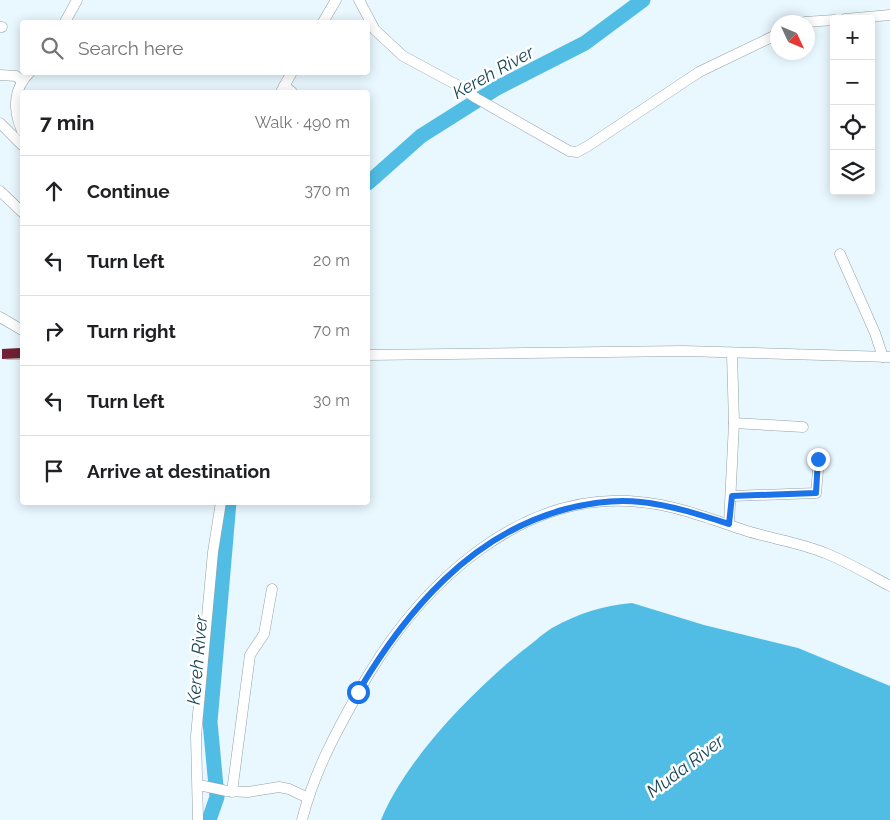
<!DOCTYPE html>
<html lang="en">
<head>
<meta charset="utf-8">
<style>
	body { margin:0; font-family:Raleway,sans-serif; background:#f6f6f6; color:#202124 }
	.controls { position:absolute; right:15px; top:15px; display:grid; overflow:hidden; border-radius:5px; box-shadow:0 2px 12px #0003 }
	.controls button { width:45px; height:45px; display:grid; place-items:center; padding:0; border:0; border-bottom:1px solid #e0e0e0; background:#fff; color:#202124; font:25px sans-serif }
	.compass { position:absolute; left:770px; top:15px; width:45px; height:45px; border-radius:50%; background:#fff; box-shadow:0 2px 12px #0003; rotate:134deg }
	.stop { position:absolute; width:15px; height:15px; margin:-11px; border:4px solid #1a73e8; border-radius:50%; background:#fff }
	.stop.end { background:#1a73e8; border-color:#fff; box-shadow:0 1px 5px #0008 }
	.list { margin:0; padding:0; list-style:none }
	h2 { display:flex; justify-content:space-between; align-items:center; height:65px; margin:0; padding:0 20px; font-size:21px }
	h2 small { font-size:16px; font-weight:400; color:#757577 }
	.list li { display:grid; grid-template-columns:32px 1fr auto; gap:15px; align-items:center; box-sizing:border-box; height:70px; padding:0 20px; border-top:1px solid #e0e0e0 }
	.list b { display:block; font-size:19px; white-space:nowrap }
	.list em { font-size:16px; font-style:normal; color:#757577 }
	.icon { flex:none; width:28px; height:28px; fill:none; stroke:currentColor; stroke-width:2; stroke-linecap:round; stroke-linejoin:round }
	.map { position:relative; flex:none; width:890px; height:820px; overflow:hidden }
	.search { position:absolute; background:#fff; box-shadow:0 2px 12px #0003; left:20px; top:20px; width:350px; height:55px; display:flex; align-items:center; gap:12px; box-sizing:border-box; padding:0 18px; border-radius:5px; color:#757577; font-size:19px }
	.panel { position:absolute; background:#fff; box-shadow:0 2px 12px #0003; left:20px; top:90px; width:350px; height:415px; border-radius:5px }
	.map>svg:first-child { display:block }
	.water { fill:#51bde4 }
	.shadow { fill:#0003 }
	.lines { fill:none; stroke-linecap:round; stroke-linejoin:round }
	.river { stroke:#51bde4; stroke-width:15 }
	.building { fill:#702134 }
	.minor-casing { stroke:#94a1a7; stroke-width:11 }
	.minor { stroke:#fff; stroke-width:10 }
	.route { stroke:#1a73e8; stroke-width:6 }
	.labels { text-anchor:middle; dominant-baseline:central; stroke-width:5; stroke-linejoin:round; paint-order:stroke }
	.water-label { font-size:18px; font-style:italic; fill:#184657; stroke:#fff }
</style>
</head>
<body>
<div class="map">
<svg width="890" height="820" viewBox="0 0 890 820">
	<rect width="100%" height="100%" fill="#e9f7fe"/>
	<path class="water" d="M632,603l72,22 94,23 92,38v134h-509c25,-61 90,-127 141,-169 10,-7 20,-17 30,-23 27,-15 50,-22 80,-25z"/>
	<polygon class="shadow" points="20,349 22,351 22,360 7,360 3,358"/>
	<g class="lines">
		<g class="river">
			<polyline points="368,183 421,136 497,88 585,43 643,0"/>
			<polyline points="209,820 217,797 210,722 229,502"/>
		</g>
	</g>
	<polygon class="building" points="20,348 21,358 2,359 2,349"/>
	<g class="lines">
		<g class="minor-casing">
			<g id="minor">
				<polyline points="359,0 375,30 403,56 457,85 476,98 569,151 577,152 588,146 699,72 778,34"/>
				<polyline points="845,19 890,15"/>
				<polyline points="65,22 77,0"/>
				<polyline points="323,22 336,0"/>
				<polyline points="805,22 834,20"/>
				<polyline points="0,27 2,27"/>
				<polyline points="0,75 16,76 22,81"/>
				<polyline points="284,86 292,92"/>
				<polyline points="281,92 292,72"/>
				<polyline points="0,123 22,145"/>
				<path d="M22,131c-9,-21 -10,-41 8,-59"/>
				<polyline points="0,191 22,212"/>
				<polyline points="840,254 875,333 883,357"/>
				<polyline points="0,317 22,330"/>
				<polyline points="368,355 683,351 890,357"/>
				<polyline points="734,423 803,427"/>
				<polyline points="732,496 816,493 819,459"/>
				<polyline points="729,524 734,423 732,354"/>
				<polyline points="199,785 227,791 248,792 279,787 289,789 308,798"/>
				<polyline points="232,792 250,655 264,634 272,589"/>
				<polyline points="198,820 196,736 213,552 221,502"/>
				<path d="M302,820c13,-52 39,-97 65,-143 56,-94 155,-188 273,-175 35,3 71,17 104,28 27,9 55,12 81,23 23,9 44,22 65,33"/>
			</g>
		</g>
		<use href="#minor" class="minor"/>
	</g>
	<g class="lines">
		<path class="route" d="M358,692c48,-81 113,-158 208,-183 23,-6 50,-10 75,-7 29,3 60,13 88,22l3,-28 84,-3 2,-34"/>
	</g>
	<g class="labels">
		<g class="water-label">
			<text transform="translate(493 72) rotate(-29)">Kereh River</text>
			<text transform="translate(197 660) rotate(-85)">Kereh River</text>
			<text transform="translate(685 766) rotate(-37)">Muda River</text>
		</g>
	</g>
</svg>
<div class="controls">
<button>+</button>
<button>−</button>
<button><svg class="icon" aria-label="locate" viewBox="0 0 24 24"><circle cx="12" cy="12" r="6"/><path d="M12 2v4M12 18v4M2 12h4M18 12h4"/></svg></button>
<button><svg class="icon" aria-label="layers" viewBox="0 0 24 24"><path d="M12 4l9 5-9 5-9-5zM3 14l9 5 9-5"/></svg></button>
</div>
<svg class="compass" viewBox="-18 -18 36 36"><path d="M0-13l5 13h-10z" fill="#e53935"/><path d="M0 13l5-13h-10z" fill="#757577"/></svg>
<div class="stop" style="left:358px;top:692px"></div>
<div class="stop end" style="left:818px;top:459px"></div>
<div class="search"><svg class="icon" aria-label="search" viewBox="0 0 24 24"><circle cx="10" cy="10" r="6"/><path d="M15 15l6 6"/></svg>Search here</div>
<section class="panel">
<h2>7 min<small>Walk · 490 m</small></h2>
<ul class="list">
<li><svg class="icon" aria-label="ahead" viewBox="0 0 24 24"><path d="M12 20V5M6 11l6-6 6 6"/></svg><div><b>Continue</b></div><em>370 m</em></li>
<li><svg class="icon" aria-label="left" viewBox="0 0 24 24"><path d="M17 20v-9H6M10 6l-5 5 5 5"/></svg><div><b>Turn left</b></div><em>20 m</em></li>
<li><svg class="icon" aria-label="right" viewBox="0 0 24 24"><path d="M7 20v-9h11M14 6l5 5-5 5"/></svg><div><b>Turn right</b></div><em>70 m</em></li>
<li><svg class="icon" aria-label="left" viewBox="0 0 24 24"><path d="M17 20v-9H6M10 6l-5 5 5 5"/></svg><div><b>Turn left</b></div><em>30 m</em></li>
<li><svg class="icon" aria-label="arrive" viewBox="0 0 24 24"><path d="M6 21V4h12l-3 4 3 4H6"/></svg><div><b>Arrive at destination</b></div></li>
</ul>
</section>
</div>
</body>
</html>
